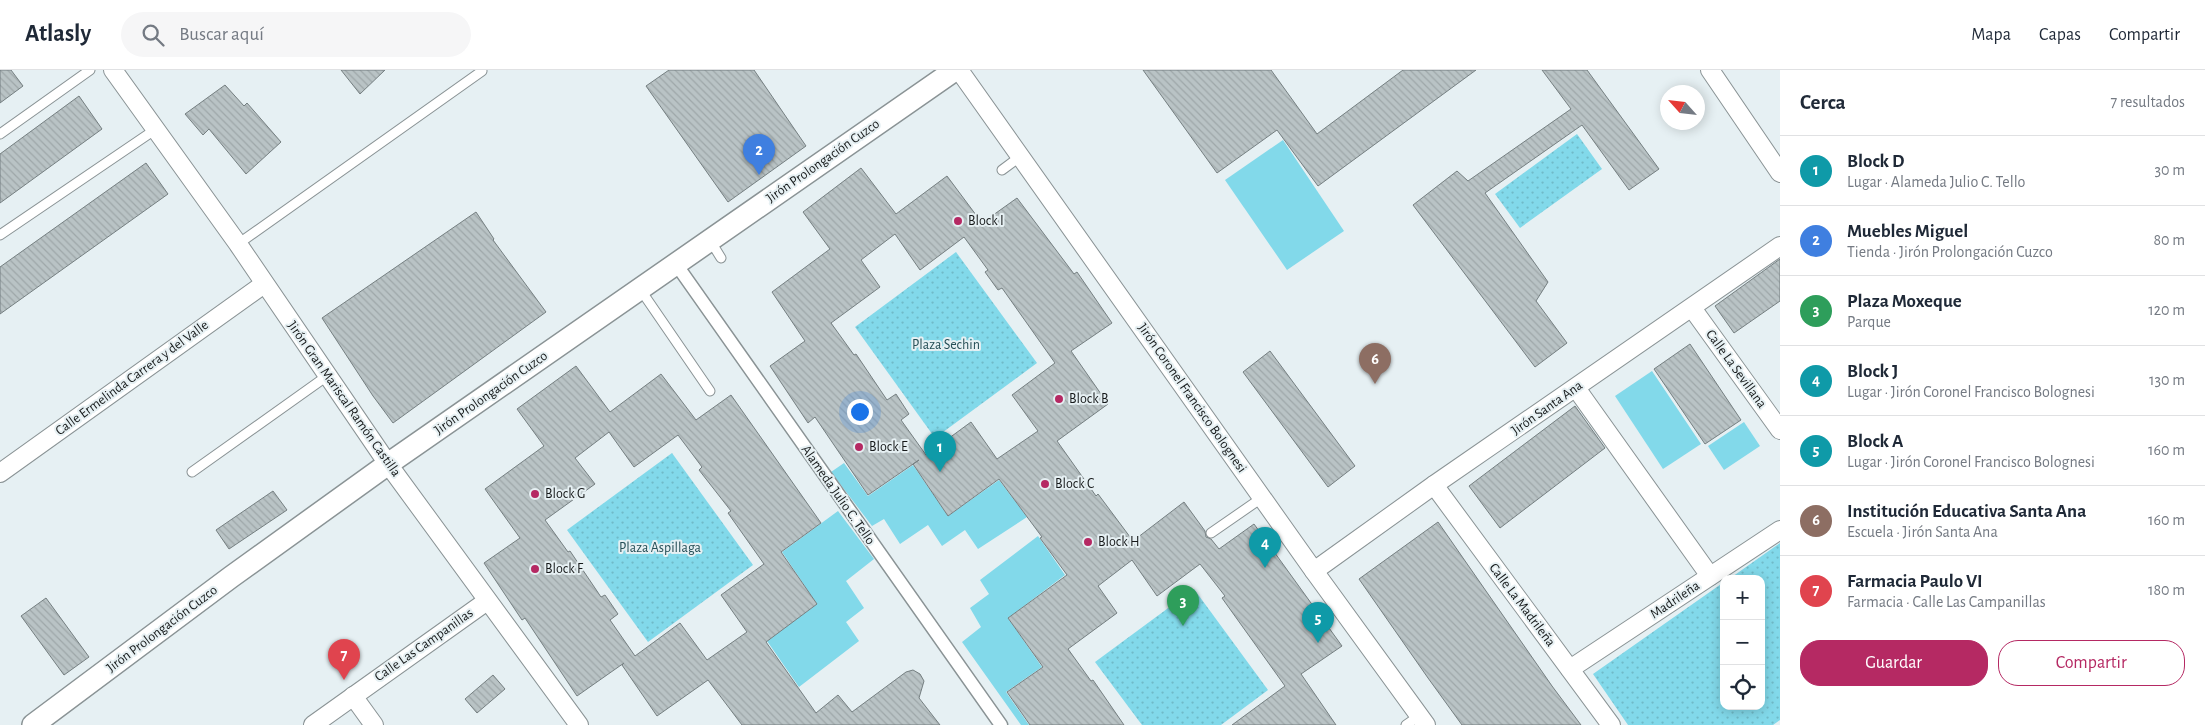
<!DOCTYPE html>
<html lang="es">
<head>
<meta charset="utf-8">
<style>
	body { margin:0; font-family:"Alegreya Sans",sans-serif; background:#f6f6f7; color:#1f2937 }
	.controls { position:absolute; right:15px; bottom:15px; display:grid; overflow:hidden; border-radius:10px; box-shadow:0 2px 12px #0003 }
	.controls button { width:45px; height:45px; display:grid; place-items:center; padding:0; border:0; border-bottom:1px solid #e0e1e3; background:#fff; color:#1f2937; font:25px sans-serif }
	.compass { position:absolute; left:1660px; top:15px; width:45px; height:45px; border-radius:50%; background:#fff; box-shadow:0 2px 12px #0003; rotate:297deg }
	.you { position:absolute; left:859px; top:341px; width:18px; height:18px; margin:-12px; border:4px solid #fff; border-radius:50%; background:#1a73e8; box-shadow:0 0 0 8px #1a73e833 }
	.badge { display:grid; place-items:center; width:32px; height:32px; border-radius:50%; background:#b52963; color:#fff; font-size:16px; font-weight:700 }
	.pin { position:absolute; translate:-50% -41px; filter:drop-shadow(0 1px 2px #0008) }
	.pin::after { content:''; position:absolute; top:26px; width:18px; height:15px; background:inherit; clip-path:polygon(0 0,100% 0,50% 100%) }
	.list { margin:0; padding:0; list-style:none }
	h2 { display:flex; justify-content:space-between; align-items:center; height:65px; margin:0; padding:0 20px; font-size:21px }
	h2 small { font-size:16px; font-weight:400; color:#747a83 }
	.list li { display:grid; grid-template-columns:32px 1fr auto; gap:15px; align-items:center; box-sizing:border-box; height:70px; padding:0 20px; border-top:1px solid #e0e1e3 }
	.list b { display:block; font-size:19px; white-space:nowrap }
	.list p { margin:0; font-size:16px; white-space:nowrap; color:#747a83 }
	.list em { font-size:16px; font-style:normal; color:#747a83 }
	.actions { display:flex; gap:10px; padding:15px 20px }
	.actions a { flex:1; padding:11px 0; border:1px solid #b52963; border-radius:20px; text-align:center; font-size:18px; color:#b52963 }
	.actions .main { background:#b52963; color:#fff }
	.icon { flex:none; width:28px; height:28px; fill:none; stroke:currentColor; stroke-width:2; stroke-linecap:round; stroke-linejoin:round }
	.map { position:relative; flex:none; width:1780px; height:655px; overflow:hidden }
	header { display:flex; align-items:center; gap:30px; box-sizing:border-box; height:70px; padding:0 25px; background:#fff; border-bottom:1px solid #e0e1e3 }
	header strong { font-size:24px }
	nav { display:flex; gap:28px; margin-inline-start:auto; font-size:18px }
	.search { width:350px; height:45px; background:#f6f6f7; display:flex; align-items:center; gap:12px; box-sizing:border-box; padding:0 18px; border-radius:28px; color:#747a83; font-size:19px }
	main { display:flex }
	aside { flex:1; background:#fff }
	.map>svg:first-child { display:block }
	.green { fill:#82d9ea }
	.park { fill:url(#park-dots) }
	.building { fill:url(#building-back-hatch); stroke:#757f81; fill-rule:evenodd }
	.lines { fill:none; stroke-linecap:round; stroke-linejoin:round }
	.service-casing { stroke:#8a9395; stroke-width:11 }
	.pedestrian-casing { stroke:#8a9395; stroke-width:15 }
	.minor-casing { stroke:#8a9395; stroke-width:20 }
	.tertiary-casing { stroke:#8a9395; stroke-width:24 }
	.service { stroke:#fff; stroke-width:9 }
	.pedestrian { stroke:#fff; stroke-width:12 }
	.minor { stroke:#fff; stroke-width:18 }
	.tertiary { stroke:#fff; stroke-width:21 }
	.poi-dot { fill:#b52963; stroke:#e6f0f3; stroke-width:2 }
	.labels { text-anchor:middle; dominant-baseline:central; stroke-width:4; stroke-linejoin:round; paint-order:stroke }
	.street-label { font-size:14px; fill:#16191a; stroke:#e6f0f3 }
	.poi-label { font-size:14px; fill:#16191a; stroke:#e6f0f3; text-anchor:start }
	.park-label { font-size:14px; fill:#264f57; stroke:#e6f0f3 }
</style>
</head>
<body>
<header>
<strong>Atlasly</strong>
<div class="search"><svg class="icon" aria-label="search" viewBox="0 0 24 24"><circle cx="10" cy="10" r="6"/><path d="M15 15l6 6"/></svg>Buscar aquí</div>
<nav><a>Mapa</a><a>Capas</a><a>Compartir</a></nav>
</header>
<main>
<div class="map">
<svg width="1780" height="655" viewBox="0 0 1780 655">
	<defs>
		<pattern id="park-dots" width="8" height="8" patternUnits="userSpaceOnUse" patternTransform="scale(1.25)"><rect width="8" height="8" fill="#82d9ea"/><path d="M2 2h.1M6 6h.1" fill="none" stroke="#70bac8" stroke-width="1.8" stroke-linecap="round"/></pattern>
		<pattern id="building-back-hatch" width="6" height="6" patternUnits="userSpaceOnUse" patternTransform="scale(1.25)"><rect width="6" height="6" fill="#b9c3c5"/><path d="M-1 5l2 2M0 0l6 6M5-1l2 2" fill="none" stroke="#9ea7a9"/></pattern>
	</defs>
	<rect width="100%" height="100%" fill="#e6f0f3"/>
	<g class="green">
		<polygon points="1283,70 1344,161 1287,200 1225,110"/>
		<polygon points="1652,301 1701,374 1663,399 1615,326"/>
		<polygon points="1744,352 1760,376 1724,400 1708,376"/>
		<polygon points="844,393 868,426 913,395 948,446 999,410 1027,447 978,479 965,460 942,476 928,455 900,474 884,449 872,456 831,402"/>
		<polygon points="838,441 874,489 846,511 864,538 846,552 859,571 799,617 767,571 817,534 782,482"/>
		<polygon points="1038,466 1065,505 1008,548 1042,597 1006,622 1029,655 1021,655 962,572 981,557 970,538 989,524 980,510"/>
	</g>
	<g class="park">
		<polygon points="1577,64 1602,99 1520,158 1495,124"/>
		<polygon points="956,182 1037,293 935,368 855,257"/>
		<polygon points="672,383 753,495 648,572 567,460"/>
		<polygon points="1780,473 1780,650 1773,655 1628,655 1593,604 1724,512 1724,636 1761,636 1761,509 1729,509"/>
		<polygon points="1194,519 1268,620 1221,655 1142,655 1095,592"/>
	</g>
	<g class="building">
		<polygon points="0,0 11,0 23,16 0,33"/>
		<polygon points="341,0 385,0 360,24"/>
		<polygon points="669,0 754,0 806,76 728,132 646,16"/>
		<polygon points="1143,0 1271,0 1317,64 1403,0 1476,0 1318,116 1277,60 1217,103"/>
		<polygon points="1542,0 1587,0 1659,99 1629,120 1582,55 1485,123 1548,212 1536,231 1567,273 1535,297 1413,135 1457,101 1468,111 1571,39"/>
		<polygon points="225,15 244,36 247,33 281,72 246,104 209,59 203,65 185,44"/>
		<polygon points="79,26 102,59 0,133 0,84"/>
		<polygon points="146,93 168,124 0,244 0,197"/>
		<path d="M861,98l35,46 51,-38 35,47 35,-25 57,76 3,-2 35,51 -41,28 37,53 -51,37 39,55 2,-2 35,47 51,-39 21,29 1,6 5,2 8,10 35,-25 88,122 -41,28 35,51h-104l53,-39 -63,-88 3,-2 -25,-32 -43,32 -25,-36 -34,26 19,27 -49,36 23,32 2,-1 31,45h-94l-23,-33 36,-25 -35,-49 59,-43 -27,-37 2,-1 -43,-58 -51,37 -35,-52 6,-4 -51,35 -53,-78 -7,6 -38,-57 35,-25 -33,-49 58,-43 -27,-37zM895,164l25,36 44,-33 24,33 -3,2 13,18 4,-2 53,75 -43,32 26,36 -41,28 -26,-37 -45,33 -25,-35 8,-6 -13,-20 -9,6 -31,-46 -2,1 -23,-32 49,-36 -19,-27z"/>
		<polygon points="476,142 494,169 493,170 546,242 393,353 373,326 322,248"/>
		<polygon points="1780,189 1780,231 1734,263 1715,236"/>
		<polygon points="1690,274 1741,350 1705,374 1654,299"/>
		<polygon points="1270,281 1355,396 1328,417 1243,302"/>
		<path d="M576,296l34,46 51,-38 35,46 35,-25 90,128 -40,29 36,52 -51,38 50,71 22,-18 14,17 54,-40 7,-2 7,4 4,7 -5,17 21,27h-198l-34,-45 -51,36 -35,-51 2,-2 -47,33 -52,-78 -3,2 -38,-57 36,-25 -35,-49 59,-43 -27,-37zM609,362l25,35 44,-32 24,32 -3,3 32,41 -3,2 36,51 -43,31 26,37 -40,28 -27,-37 -45,33 -25,-36 8,-6 -13,-19 -4,2 -31,-46 -2,1 -23,-32 50,-36 -20,-26z"/>
		<polygon points="1575,336 1605,378 1500,458 1469,416"/>
		<polygon points="273,421 287,440 229,479 216,460"/>
		<polygon points="1438,452 1552,616 1581,655 1462,655 1428,608 1359,509"/>
		<polygon points="46,528 89,587 64,605 21,546"/>
		<polygon points="493,605 505,619 477,643 465,629"/>
	</g>
	<g class="lines">
		<g class="service-casing">
			<g id="service">
				<polyline points="0,64 90,0"/>
				<polyline points="1002,100 1021,86"/>
				<polyline points="0,165 156,59"/>
				<polyline points="710,170 721,188"/>
				<polyline points="238,174 482,1"/>
				<polyline points="640,219 710,321"/>
				<polyline points="192,402 327,306"/>
				<polyline points="1211,463 1263,427"/>
				<polyline points="1406,655 1419,646"/>
			</g>
		</g>
		<g class="pedestrian-casing">
			<polyline id="pedestrian" points="676,194 1001,655"/>
		</g>
		<g class="minor-casing">
			<g id="minor">
				<polyline points="113,0 238,174 388,394 579,655"/>
				<polyline points="959,0 1314,501 1426,655"/>
				<polyline points="1710,0 1780,103"/>
				<polyline points="1692,238 1780,360"/>
				<polyline points="1576,318 1710,506"/>
				<polyline points="0,403 264,214"/>
				<polyline points="1434,415 1611,655"/>
				<polyline points="1314,501 1434,415 1780,176"/>
				<polyline points="1570,599 1780,460"/>
				<polyline points="353,626 374,655"/>
				<polyline points="313,655 487,531"/>
			</g>
		</g>
		<g class="tertiary-casing">
			<polyline id="tertiary" points="33,655 231,507 388,394 955,0"/>
		</g>
		<use href="#service" class="service"/>
		<use href="#pedestrian" class="pedestrian"/>
		<use href="#minor" class="minor"/>
		<use href="#tertiary" class="tertiary"/>
	</g>
	<g class="poi-dot">
		<circle cx="958" cy="151" r="5"/>
		<circle cx="1059" cy="329" r="5"/>
		<circle cx="859" cy="377" r="5"/>
		<circle cx="1045" cy="414" r="5"/>
		<circle cx="535" cy="424" r="5"/>
		<circle cx="1088" cy="472" r="5"/>
		<circle cx="535" cy="499" r="5"/>
	</g>
	<g class="labels">
		<g class="street-label">
			<text transform="translate(823 91) rotate(-35)">Jirón Prolongación Cuzco</text>
			<text transform="translate(1736 299) rotate(54)">Calle La Sevillana</text>
			<text transform="translate(132 308) rotate(-36)">Calle Ermelinda Carrera y del Valle</text>
			<text transform="translate(491 323) rotate(-35)">Jirón Prolongación Cuzco</text>
			<text transform="translate(1192 328) rotate(55)">Jirón Coronel Francisco Bolognesi</text>
			<text transform="translate(344 329) rotate(55)">Jirón Gran Mariscal Ramón Castilla</text>
			<text transform="translate(1547 338) rotate(-35)">Jirón Santa Ana</text>
			<text transform="translate(838 425) rotate(55)">Alameda Julio C. Tello</text>
			<text transform="translate(1675 530) rotate(-34)">Madrileña</text>
			<text transform="translate(1522 535) rotate(53)">Calle La Madrileña</text>
			<text transform="translate(162 559) rotate(-37)">Jirón Prolongación Cuzco</text>
			<text transform="translate(424 575) rotate(-35)">Calle Las Campanillas</text>
		</g>
		<g class="poi-label">
			<text x="968" y="151">Block I</text>
			<text x="1069" y="329">Block B</text>
			<text x="869" y="377">Block E</text>
			<text x="1055" y="414">Block C</text>
			<text x="545" y="424">Block G</text>
			<text x="1098" y="472">Block H</text>
			<text x="545" y="499">Block F</text>
		</g>
		<g class="park-label">
			<text x="946" y="275">Plaza Sechin</text>
			<text x="660" y="478">Plaza Aspillaga</text>
		</g>
	</g>
</svg>
<div class="controls">
<button>+</button>
<button>−</button>
<button><svg class="icon" aria-label="locate" viewBox="0 0 24 24"><circle cx="12" cy="12" r="6"/><path d="M12 2v4M12 18v4M2 12h4M18 12h4"/></svg></button>
</div>
<svg class="compass" viewBox="-18 -18 36 36"><path d="M0-13l5 13h-10z" fill="#e53935"/><path d="M0 13l5-13h-10z" fill="#747a83"/></svg>
<div class="you"></div>
<div class="pin badge" style="left:940px;top:402px;background:#0f9aa8">1</div>
<div class="pin badge" style="left:759px;top:105px;background:#3f7fe0">2</div>
<div class="pin badge" style="left:1183px;top:556px;background:#2e9e5b">3</div>
<div class="pin badge" style="left:1265px;top:498px;background:#0f9aa8">4</div>
<div class="pin badge" style="left:1318px;top:573px;background:#0f9aa8">5</div>
<div class="pin badge" style="left:1375px;top:314px;background:#8d6e63">6</div>
<div class="pin badge" style="left:344px;top:610px;background:#e0444e">7</div>
</div>
<aside>
<h2>Cerca<small>7 resultados</small></h2>
<ul class="list">
<li><span class="badge" style="background:#0f9aa8">1</span><div><b>Block D</b><p>Lugar · Alameda Julio C. Tello</p></div><em>30 m</em></li>
<li><span class="badge" style="background:#3f7fe0">2</span><div><b>Muebles Miguel</b><p>Tienda · Jirón Prolongación Cuzco</p></div><em>80 m</em></li>
<li><span class="badge" style="background:#2e9e5b">3</span><div><b>Plaza Moxeque</b><p>Parque</p></div><em>120 m</em></li>
<li><span class="badge" style="background:#0f9aa8">4</span><div><b>Block J</b><p>Lugar · Jirón Coronel Francisco Bolognesi</p></div><em>130 m</em></li>
<li><span class="badge" style="background:#0f9aa8">5</span><div><b>Block A</b><p>Lugar · Jirón Coronel Francisco Bolognesi</p></div><em>160 m</em></li>
<li><span class="badge" style="background:#8d6e63">6</span><div><b>Institución Educativa Santa Ana</b><p>Escuela · Jirón Santa Ana</p></div><em>160 m</em></li>
<li><span class="badge" style="background:#e0444e">7</span><div><b>Farmacia Paulo VI</b><p>Farmacia · Calle Las Campanillas</p></div><em>180 m</em></li>
</ul>
<div class="actions"><a class="main">Guardar</a><a>Compartir</a></div>
</aside>
</main>
</body>
</html>
